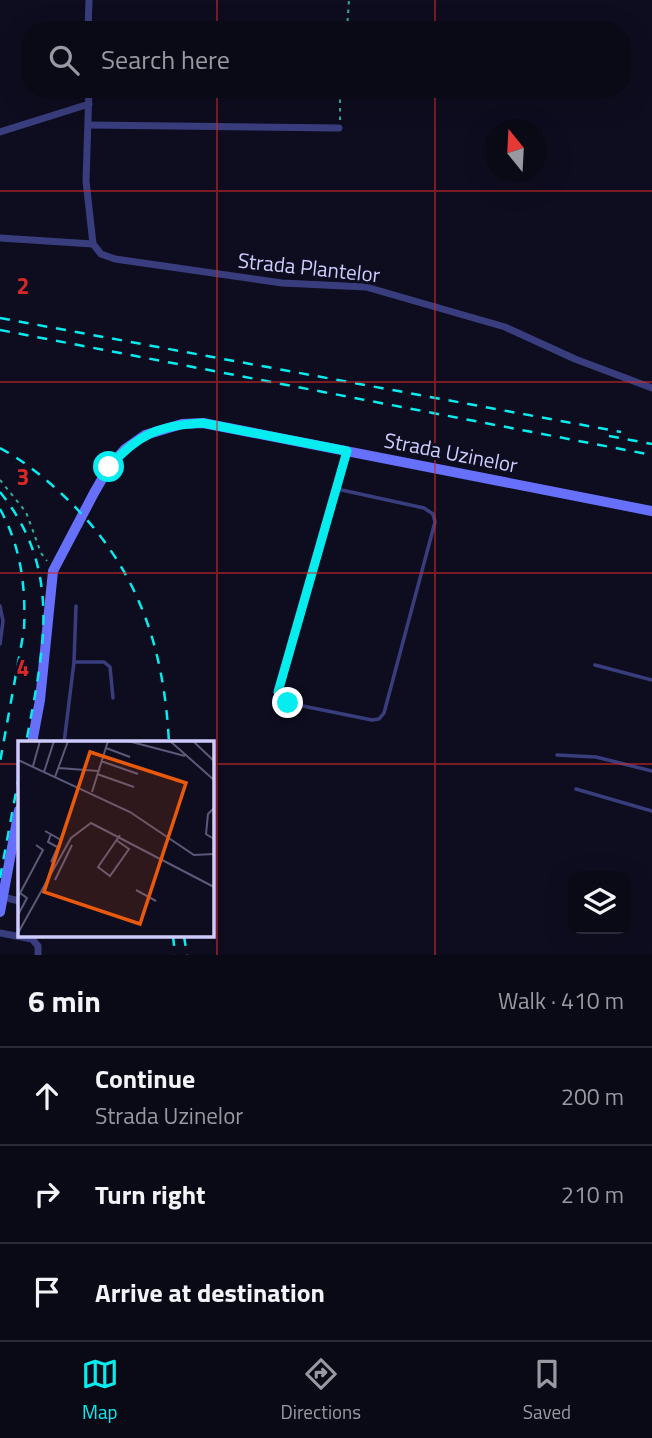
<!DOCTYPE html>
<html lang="en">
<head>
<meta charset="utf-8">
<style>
	body { margin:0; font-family:"Titillium Web",sans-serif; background:#131320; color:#f1f3f6 }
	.controls { position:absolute; right:21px; bottom:21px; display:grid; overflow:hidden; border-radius:14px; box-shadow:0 7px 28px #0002 }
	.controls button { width:63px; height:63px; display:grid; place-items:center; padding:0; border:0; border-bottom:2px solid #2a2b36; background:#0a0a17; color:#f1f3f6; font:35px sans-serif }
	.compass { position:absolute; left:484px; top:119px; width:63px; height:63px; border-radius:50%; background:#0a0a17; box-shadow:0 7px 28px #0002; rotate:342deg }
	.stop { position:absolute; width:21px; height:21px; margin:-16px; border:5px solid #07ecef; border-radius:50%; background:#fff }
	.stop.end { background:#07ecef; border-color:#fff; box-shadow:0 2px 7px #0008 }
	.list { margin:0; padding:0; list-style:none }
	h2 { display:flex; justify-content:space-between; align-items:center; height:91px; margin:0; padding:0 28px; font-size:30px }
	h2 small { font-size:23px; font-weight:400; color:#999aa1 }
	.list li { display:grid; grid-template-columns:46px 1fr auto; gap:21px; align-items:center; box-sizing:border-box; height:98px; padding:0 28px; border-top:2px solid #2a2b36 }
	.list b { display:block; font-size:26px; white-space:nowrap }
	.list p { margin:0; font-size:23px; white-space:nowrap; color:#999aa1 }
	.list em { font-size:23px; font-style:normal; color:#999aa1 }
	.icon { flex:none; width:38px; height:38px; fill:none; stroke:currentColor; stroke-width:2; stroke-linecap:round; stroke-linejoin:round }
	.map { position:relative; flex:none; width:652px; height:955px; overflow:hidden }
	.search { position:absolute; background:#0a0a17; box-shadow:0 7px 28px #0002; left:21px; right:21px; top:21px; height:77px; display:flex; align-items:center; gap:18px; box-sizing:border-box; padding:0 24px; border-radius:28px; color:#999aa1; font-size:26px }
	.sheet { height:385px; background:#0a0a17 }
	nav { display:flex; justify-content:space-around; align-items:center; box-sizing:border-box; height:98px; border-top:2px solid #2a2b36; background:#0a0a17; font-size:19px; color:#999aa1 }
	nav a { display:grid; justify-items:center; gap:4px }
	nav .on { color:#07ecef }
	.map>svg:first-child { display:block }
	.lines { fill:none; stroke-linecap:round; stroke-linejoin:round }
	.path { stroke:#31ad9b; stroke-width:2; stroke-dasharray:3.5 5; stroke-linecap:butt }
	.lane { stroke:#393d7d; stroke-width:3.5 }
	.street { stroke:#393d7d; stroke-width:7 }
	.secondary { stroke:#6670fb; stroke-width:10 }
	.rail { stroke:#07ecef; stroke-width:2.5; stroke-dasharray:10 9; stroke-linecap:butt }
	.route { stroke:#07ecef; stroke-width:9 }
	.grid { fill:none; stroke:#d62828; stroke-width:2; stroke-opacity:0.55 }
	.labels { text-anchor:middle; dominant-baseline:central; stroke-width:6; stroke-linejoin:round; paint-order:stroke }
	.street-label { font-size:21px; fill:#ceccfe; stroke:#0e0d1f }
	.inset-road { fill:none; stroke:#5b5978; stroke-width:2 }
	.view { fill:#e8590c; fill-opacity:0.15; stroke:#e8590c; stroke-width:3.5 }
	.inset-edge { fill:none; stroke:#ceccfe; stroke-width:3.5 }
	.grid-label { font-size:23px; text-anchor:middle; font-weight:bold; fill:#d62828; stroke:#0e0d1f; stroke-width:6; stroke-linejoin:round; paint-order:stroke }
</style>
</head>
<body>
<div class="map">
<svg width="652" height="955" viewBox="0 0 652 955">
	<rect width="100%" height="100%" fill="#0e0d1f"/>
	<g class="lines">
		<g class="path">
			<polyline points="347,30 349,0"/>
			<polyline points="340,120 340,89"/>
			<polyline points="0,480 26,512 41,553 47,561"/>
		</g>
		<g class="lane">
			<polyline points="337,489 424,508 433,514 435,522 384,713 379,719 372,720 288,703 281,699 278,692 347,453"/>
			<polyline points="0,606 3,621 0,644"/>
			<polyline points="74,662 104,662 110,667 113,698"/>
			<polyline points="595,665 652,680"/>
			<polyline points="64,743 74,662 76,606"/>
			<polyline points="557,755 596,757 652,771"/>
			<polyline points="576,789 652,811"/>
		</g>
		<g class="street">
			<polyline points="88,30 89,0"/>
			<polyline points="89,89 86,181 93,244 101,254 115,259 282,283 366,287 505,327 575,359 652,388"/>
			<polyline points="89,125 339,128"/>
			<polyline points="0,132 89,104"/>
			<polyline points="0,238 93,244"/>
			<polyline points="3,897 19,901"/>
			<polyline points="0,933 32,939 38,946 38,955"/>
		</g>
		<g class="secondary">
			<polyline points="32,743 40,700 53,571 94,493 109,467 125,449 145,435 182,424 203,423 652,511"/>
			<polyline points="0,912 19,810"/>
		</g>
		<g class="rail">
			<polyline points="0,318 621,432"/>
			<polyline points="0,330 652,455"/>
			<polyline points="609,436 652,444"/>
			<path d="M0,448c24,13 45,30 65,49 72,69 99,148 104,246"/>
			<path d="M0,492c64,79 43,160 26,251"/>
			<path d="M0,509c21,38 26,78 24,121l-24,132"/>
			<polyline points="0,878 19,776"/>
			<polyline points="173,936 175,955"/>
			<polyline points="184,936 187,955"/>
		</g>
	</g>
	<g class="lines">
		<path class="route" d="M109,467c29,-33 51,-42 94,-44l144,28 -69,241 3,7 7,4"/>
	</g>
	<path class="grid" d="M217,0v30M435,0v30M217,89v866M435,89v866M0,191h652M0,382h652M0,573h652M0,764h19M212,764h440"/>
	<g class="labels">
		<g class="street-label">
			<text transform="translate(309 267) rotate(6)">Strada Plantelor</text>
			<text transform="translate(451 452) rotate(11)">Strada Uzinelor</text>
		</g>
	</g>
	<g transform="translate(18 741)">
		<rect width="196" height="196" fill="#0e0d1f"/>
		<path class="inset-road" d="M110,0l57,15M152,0l44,39M175,0l21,20M88,7l24,9M0,19l112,52 64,43 20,-1M83,20l37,13M15,25l7,-25M41,27l39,3M26,31l10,-31M79,33l37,13M37,36l13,-36M74,51l16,-51M196,67l-6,6 -2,20 8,5M27,90l16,9 -10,22M33,93l-3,8 11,6M98,99l13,9 -19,27 -12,-9 22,-32M37,139l17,-35M118,149l20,11M0,156l25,-47 -7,-5M0,174l9,-17 -7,-5M0,192l53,-95 20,-15 123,64"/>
		<path class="view" d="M72,11l96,31 -46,141 -96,-32z"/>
		<rect width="196" height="196" class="inset-edge"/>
	</g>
	<g class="grid-label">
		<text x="23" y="294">2</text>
		<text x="23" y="485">3</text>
		<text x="23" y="676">4</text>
	</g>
</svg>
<div class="controls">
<button><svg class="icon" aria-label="layers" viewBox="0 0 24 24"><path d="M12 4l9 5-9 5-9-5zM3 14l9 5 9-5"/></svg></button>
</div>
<svg class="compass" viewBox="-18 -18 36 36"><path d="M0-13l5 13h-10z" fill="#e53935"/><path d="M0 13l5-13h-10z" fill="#999aa1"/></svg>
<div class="stop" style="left:109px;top:467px"></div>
<div class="stop end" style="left:288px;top:703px"></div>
<div class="search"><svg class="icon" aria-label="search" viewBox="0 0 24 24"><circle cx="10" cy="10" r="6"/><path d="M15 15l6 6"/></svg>Search here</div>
</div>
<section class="sheet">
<h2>6 min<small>Walk · 410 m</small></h2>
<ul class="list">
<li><svg class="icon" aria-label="ahead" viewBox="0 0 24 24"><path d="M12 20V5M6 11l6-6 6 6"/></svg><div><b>Continue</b><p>Strada Uzinelor</p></div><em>200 m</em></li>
<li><svg class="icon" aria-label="right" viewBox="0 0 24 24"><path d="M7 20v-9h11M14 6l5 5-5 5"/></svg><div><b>Turn right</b></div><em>210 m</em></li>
<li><svg class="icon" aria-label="arrive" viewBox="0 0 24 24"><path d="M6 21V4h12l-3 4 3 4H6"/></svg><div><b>Arrive at destination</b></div></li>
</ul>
</section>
<nav>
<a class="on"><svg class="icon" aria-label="map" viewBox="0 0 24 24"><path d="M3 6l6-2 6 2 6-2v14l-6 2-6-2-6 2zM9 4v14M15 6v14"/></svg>Map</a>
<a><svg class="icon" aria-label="directions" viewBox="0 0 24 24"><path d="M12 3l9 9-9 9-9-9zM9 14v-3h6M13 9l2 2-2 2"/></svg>Directions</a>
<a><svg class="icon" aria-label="saved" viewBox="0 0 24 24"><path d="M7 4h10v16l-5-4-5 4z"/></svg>Saved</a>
</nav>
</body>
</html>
